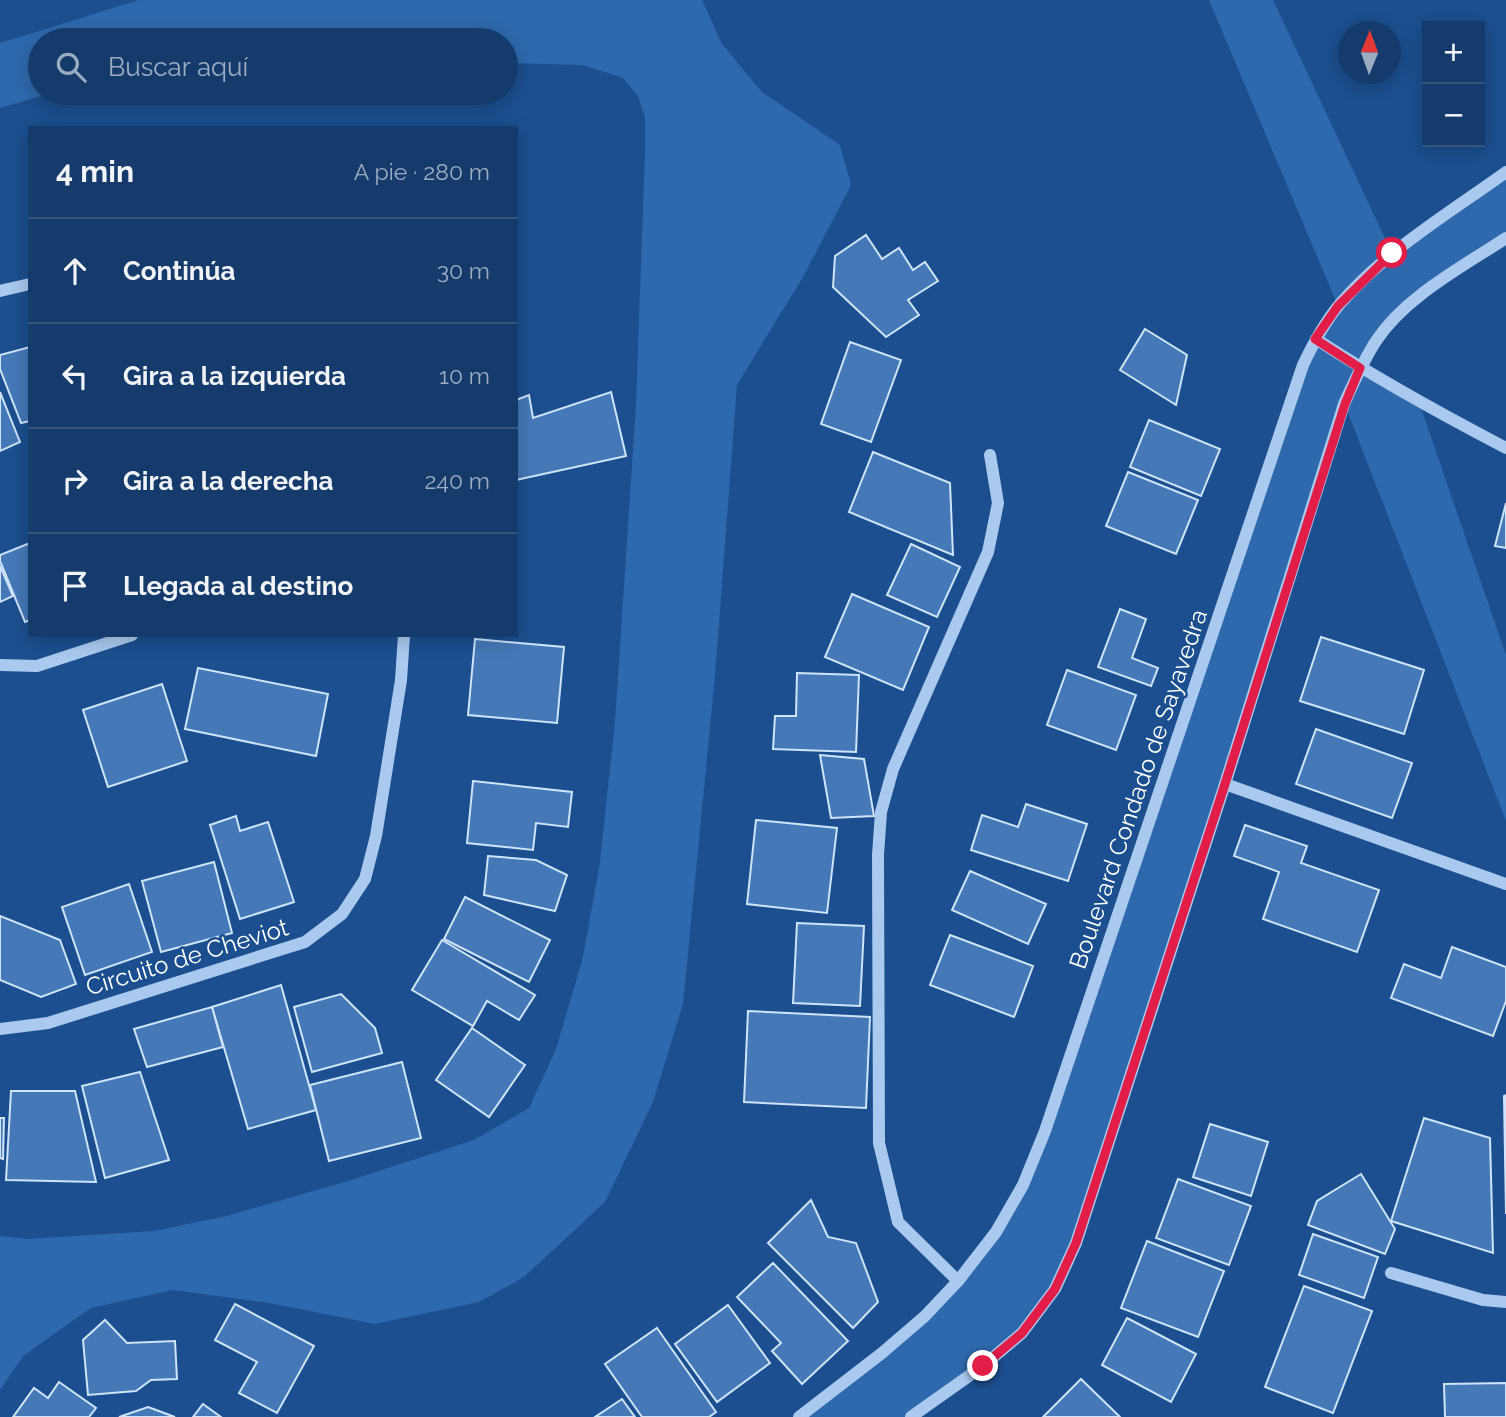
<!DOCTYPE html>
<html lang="es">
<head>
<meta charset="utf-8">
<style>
	body { margin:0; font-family:Raleway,sans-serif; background:#1d4271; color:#f1f3f6 }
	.controls { position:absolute; right:21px; top:21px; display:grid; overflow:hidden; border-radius:0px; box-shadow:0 4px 18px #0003 }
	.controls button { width:63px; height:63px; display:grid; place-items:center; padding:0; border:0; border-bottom:2px solid #33557e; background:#143b6b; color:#f1f3f6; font:35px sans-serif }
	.compass { position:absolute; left:1338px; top:21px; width:63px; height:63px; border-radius:50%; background:#143b6b; box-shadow:0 4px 18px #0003; rotate:1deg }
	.stop { position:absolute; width:21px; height:21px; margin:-16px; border:5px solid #e11d48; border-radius:50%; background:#fff }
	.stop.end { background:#e11d48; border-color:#fff; box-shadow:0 2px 7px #0008 }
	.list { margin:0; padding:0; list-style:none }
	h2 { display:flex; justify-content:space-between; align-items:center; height:91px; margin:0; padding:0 28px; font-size:30px }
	h2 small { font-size:23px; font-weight:400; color:#9dadc1 }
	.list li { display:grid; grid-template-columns:46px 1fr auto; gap:21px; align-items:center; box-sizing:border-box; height:105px; padding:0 28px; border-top:2px solid #33557e }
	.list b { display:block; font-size:26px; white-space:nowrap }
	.list em { font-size:23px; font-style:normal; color:#9dadc1 }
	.icon { flex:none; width:38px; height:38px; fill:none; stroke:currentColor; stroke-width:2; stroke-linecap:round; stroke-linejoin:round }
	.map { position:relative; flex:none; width:1506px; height:1417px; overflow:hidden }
	.search { position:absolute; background:#143b6b; box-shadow:0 4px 18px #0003; left:28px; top:28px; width:490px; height:77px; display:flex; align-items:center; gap:18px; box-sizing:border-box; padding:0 24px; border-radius:38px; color:#9dadc1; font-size:26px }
	.panel { position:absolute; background:#143b6b; box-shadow:0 4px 18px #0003; left:28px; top:126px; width:490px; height:511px; border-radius:0px }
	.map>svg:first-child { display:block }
	.green { fill:#2e69ad }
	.building { fill:#4478b7; stroke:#cfe3fa; stroke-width:2 }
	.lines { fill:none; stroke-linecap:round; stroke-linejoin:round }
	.minor { stroke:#a9c9ee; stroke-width:12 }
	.route { stroke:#e11d48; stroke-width:9 }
	.labels { text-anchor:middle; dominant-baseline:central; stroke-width:5; stroke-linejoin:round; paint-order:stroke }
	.street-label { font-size:24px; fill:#fff; stroke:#1b4f8f }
</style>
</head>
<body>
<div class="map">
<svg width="1506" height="1417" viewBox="0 0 1506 1417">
	<rect width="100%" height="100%" fill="#1b4f8f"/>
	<g class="green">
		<polygon points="139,0 702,0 722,44 762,92 840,145 851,185 803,277 737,385 715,676 683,1004 653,1102 605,1202 524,1277 479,1302 375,1324 269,1303 173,1290 91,1308 23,1356 0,1390 0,1236 27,1239 154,1231 227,1216 351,1180 474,1140 529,1108 556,1049 583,957 600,862 615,722 636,405 645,151 645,118 638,96 623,78 583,65 506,63 506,40 40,40 40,93 51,93 0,108 0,43"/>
		<polygon points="1209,0 1273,0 1392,253 1506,172 1506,238 1422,294 1360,368 1419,402 1506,655 1506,821 1345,405 1076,1243 1022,1333 911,1417 799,1417 958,1280 1023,1185 1303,365 1338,306"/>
	</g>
	<g class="building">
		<polygon points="866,235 882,259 899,248 913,270 925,262 938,281 908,300 919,315 886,337 833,287 835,256"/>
		<polygon points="1145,329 1187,355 1176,405 1120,370"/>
		<polygon points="850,342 901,360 871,442 821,424"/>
		<polygon points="30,347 30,421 21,423 0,369 0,355"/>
		<polygon points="0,392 20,442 0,451"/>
		<polygon points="611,392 626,456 516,480 516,400 529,395 533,418"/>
		<polygon points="1149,420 1220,449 1201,496 1130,467"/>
		<polygon points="873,452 950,483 953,555 849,512"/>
		<polygon points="1128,472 1198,500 1176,554 1106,526"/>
		<polygon points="1506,503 1506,548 1495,546"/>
		<polygon points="30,543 30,620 25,622 0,561 0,555"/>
		<polygon points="911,544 960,567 937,617 887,595"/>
		<polygon points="0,566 13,596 0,602"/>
		<polygon points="852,594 929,627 903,690 825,657"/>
		<polygon points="1120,609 1146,619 1132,658 1158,668 1151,686 1098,667"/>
		<polygon points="1321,637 1424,670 1404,734 1300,701"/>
		<polygon points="475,639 564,647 557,723 468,715"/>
		<polygon points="198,668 328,694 316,756 185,729"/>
		<polygon points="1067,670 1136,695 1116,750 1047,725"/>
		<polygon points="797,673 859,675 856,752 773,749 775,716 796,716"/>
		<polygon points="162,684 187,761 108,787 83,710"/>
		<polygon points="1316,729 1412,763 1392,818 1296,784"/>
		<polygon points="820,755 864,759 874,816 831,818"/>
		<polygon points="473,781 572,792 568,827 536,823 533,850 467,843"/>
		<polygon points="1026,804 1087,824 1068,881 971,850 982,815 1018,827"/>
		<polygon points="236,816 240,831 268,822 294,902 240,919 210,825"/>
		<polygon points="756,820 837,828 827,913 747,904"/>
		<polygon points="1245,825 1307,846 1301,863 1379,890 1357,952 1263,919 1279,872 1234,856"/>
		<polygon points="488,856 536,860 567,875 555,911 484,895"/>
		<polygon points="214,862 232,933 161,952 142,881"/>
		<polygon points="970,871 1046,904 1028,944 952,910"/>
		<polygon points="129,884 152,952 85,975 62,907"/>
		<polygon points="465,897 550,940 529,982 444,939"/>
		<polygon points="0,916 60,940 76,984 41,997 0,980"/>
		<polygon points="797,923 864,926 860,1006 793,1003"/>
		<polygon points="950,935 1033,966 1014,1017 930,985"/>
		<polygon points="442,940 535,995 519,1020 487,1001 473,1026 412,990"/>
		<polygon points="1452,947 1506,967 1506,1001 1493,1036 1391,998 1404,964 1441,978"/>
		<polygon points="281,985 316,1110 248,1129 212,1007"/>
		<polygon points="341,994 375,1028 382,1053 312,1072 294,1007"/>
		<polygon points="212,1007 223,1047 147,1067 134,1029"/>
		<polygon points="748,1011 870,1017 866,1108 744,1102"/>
		<polygon points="472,1028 525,1065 489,1117 436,1080"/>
		<polygon points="402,1062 421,1138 329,1161 310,1085"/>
		<polygon points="140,1072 169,1160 105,1178 82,1086"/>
		<polygon points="11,1091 75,1091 96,1182 6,1180"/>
		<polygon points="1506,1095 1506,1214 1504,1096"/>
		<polygon points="0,1118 4,1118 3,1159 0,1158"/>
		<polygon points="1424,1118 1490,1138 1493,1253 1391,1221"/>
		<polygon points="1210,1124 1268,1142 1251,1196 1193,1177"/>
		<polygon points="1361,1174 1395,1229 1385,1254 1308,1225 1317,1201"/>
		<polygon points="1178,1179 1251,1206 1229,1265 1156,1238"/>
		<polygon points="811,1200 828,1237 856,1243 878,1302 853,1328 768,1243"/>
		<polygon points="1313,1234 1378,1257 1364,1298 1299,1275"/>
		<polygon points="1147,1241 1224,1271 1198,1337 1121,1308"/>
		<polygon points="773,1263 848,1341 802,1384 772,1351 781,1343 737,1297"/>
		<polygon points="1304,1286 1372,1311 1333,1413 1265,1387"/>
		<polygon points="235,1304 314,1346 277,1413 239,1393 257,1362 215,1340"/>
		<polygon points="728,1305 770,1363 717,1402 675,1344"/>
		<polygon points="1127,1318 1196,1354 1171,1402 1102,1365"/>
		<polygon points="105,1320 127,1343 175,1341 177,1379 151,1380 136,1391 88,1395 83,1340"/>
		<polygon points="657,1328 716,1412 709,1417 642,1417 605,1364"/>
		<polygon points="1081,1379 1120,1417 1043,1417"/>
		<polygon points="59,1382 96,1408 89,1417 13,1417 34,1388 48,1398"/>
		<polygon points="1506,1383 1506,1417 1445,1417 1444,1384"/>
		<polygon points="622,1399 635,1417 595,1417"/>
		<polygon points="203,1404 221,1417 193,1417"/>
		<polygon points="148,1407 175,1417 119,1417"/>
	</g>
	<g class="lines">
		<g class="minor">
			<polyline points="0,291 30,284"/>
			<path d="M1316,339c61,40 125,75 190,109"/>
			<polyline points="0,665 37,666 132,635"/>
			<polyline points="1225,784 1506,884"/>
			<polyline points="0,1029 48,1023 305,942 342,914 365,879 376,836 401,680 404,635"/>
			<polyline points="1391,1273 1483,1300 1506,1302"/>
			<polyline points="958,1281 898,1222 879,1143 878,855 881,812 893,769 988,552 998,503 990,455"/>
			<path d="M799,1417l83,-64 43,-37 33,-35 38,-49 27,-47 22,-54 258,-766c10,-21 21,-42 36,-60 46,-54 110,-92 167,-133"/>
			<path d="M911,1417l72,-51 39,-33 33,-44 21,-46 149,-459 119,-380c10,-22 19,-43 32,-63 29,-44 86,-74 130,-103"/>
		</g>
	</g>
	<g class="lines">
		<polyline class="route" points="983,1366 1022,1333 1055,1289 1076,1243 1225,784 1345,404 1360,368 1315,339 1338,306 1392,253"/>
	</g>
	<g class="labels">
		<g class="street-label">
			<text transform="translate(1138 789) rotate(-71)">Boulevard Condado de Sayavedra</text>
			<text transform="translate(187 957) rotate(-17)">Circuito de Cheviot</text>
		</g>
	</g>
</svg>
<div class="controls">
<button>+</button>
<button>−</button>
</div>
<svg class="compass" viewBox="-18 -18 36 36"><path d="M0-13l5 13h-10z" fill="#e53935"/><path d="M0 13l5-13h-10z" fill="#9dadc1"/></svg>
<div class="stop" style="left:1392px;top:253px"></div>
<div class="stop end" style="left:983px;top:1366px"></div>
<div class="search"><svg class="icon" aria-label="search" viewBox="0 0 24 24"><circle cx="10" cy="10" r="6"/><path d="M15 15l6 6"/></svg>Buscar aquí</div>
<section class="panel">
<h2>4 min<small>A pie · 280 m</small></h2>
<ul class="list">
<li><svg class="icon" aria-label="ahead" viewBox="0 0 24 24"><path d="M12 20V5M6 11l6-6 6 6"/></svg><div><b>Continúa</b></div><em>30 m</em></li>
<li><svg class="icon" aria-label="left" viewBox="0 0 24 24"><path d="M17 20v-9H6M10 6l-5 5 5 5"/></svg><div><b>Gira a la izquierda</b></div><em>10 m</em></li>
<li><svg class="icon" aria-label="right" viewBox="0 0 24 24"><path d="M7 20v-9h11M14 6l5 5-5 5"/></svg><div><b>Gira a la derecha</b></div><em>240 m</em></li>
<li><svg class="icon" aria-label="arrive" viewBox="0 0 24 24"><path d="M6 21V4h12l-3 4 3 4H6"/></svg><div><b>Llegada al destino</b></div></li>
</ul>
</section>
</div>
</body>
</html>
